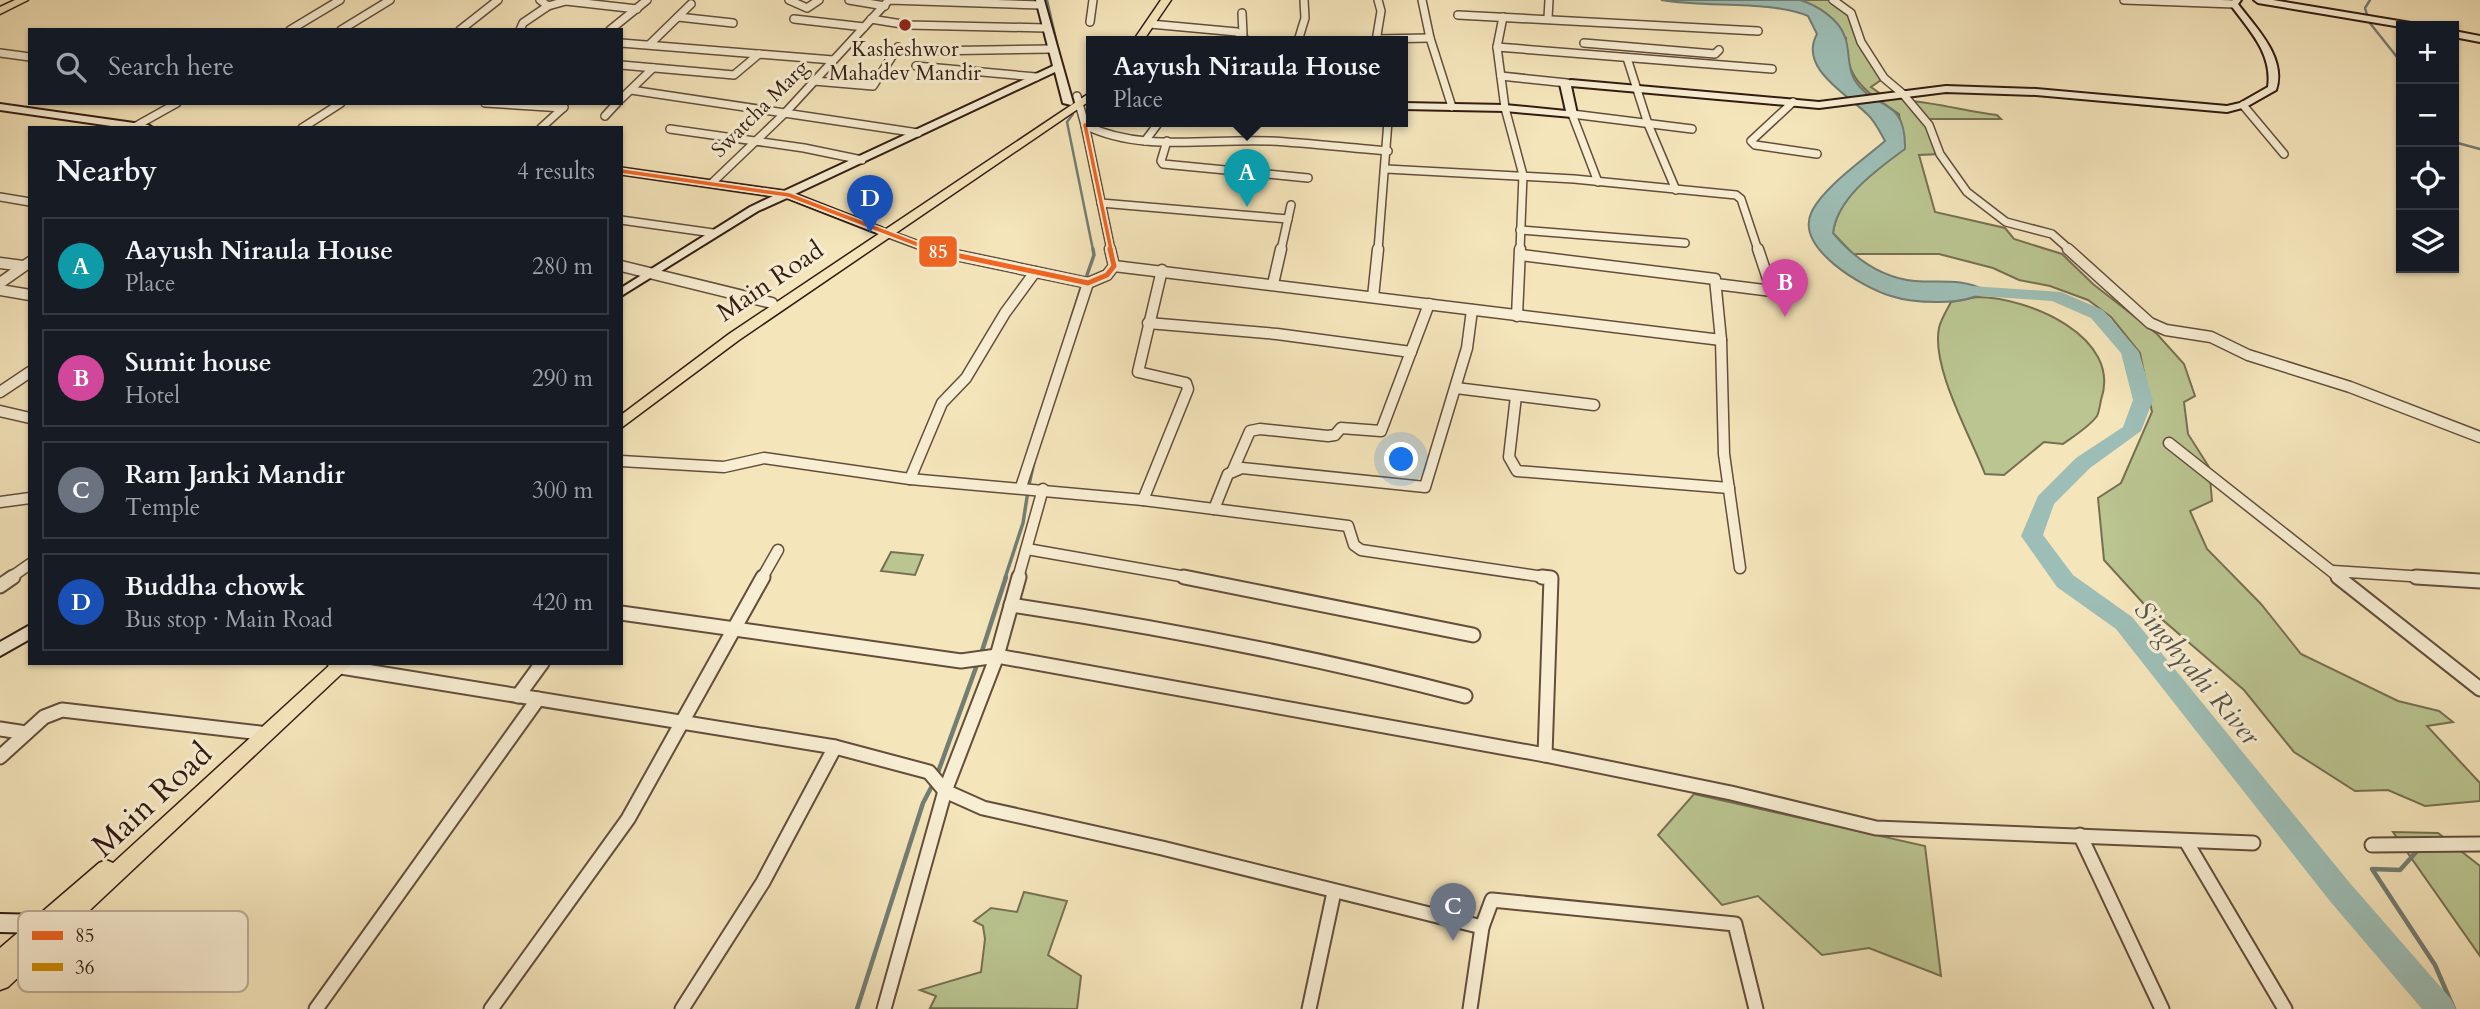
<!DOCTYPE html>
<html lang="en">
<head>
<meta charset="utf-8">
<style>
	body { margin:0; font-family:Cardo,serif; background:#242831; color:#f1f3f6 }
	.controls { position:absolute; right:21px; top:21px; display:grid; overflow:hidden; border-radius:0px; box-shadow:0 2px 5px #0004 }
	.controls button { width:63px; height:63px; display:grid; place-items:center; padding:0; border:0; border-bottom:2px solid #363941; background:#171b24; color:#f1f3f6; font:35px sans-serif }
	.you { position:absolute; left:1402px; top:460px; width:24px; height:24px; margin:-18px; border:5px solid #fff; border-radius:50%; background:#1a73e8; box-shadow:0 0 0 10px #1a73e833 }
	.badge { display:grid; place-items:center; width:46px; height:46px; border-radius:50%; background:#c59692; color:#fff; font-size:23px; font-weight:700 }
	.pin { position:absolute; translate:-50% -58px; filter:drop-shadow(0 2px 4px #0008) }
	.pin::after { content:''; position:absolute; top:37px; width:24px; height:21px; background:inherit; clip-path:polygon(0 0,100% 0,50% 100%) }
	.popup { position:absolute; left:1086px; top:36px; width:322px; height:91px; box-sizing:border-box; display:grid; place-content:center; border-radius:0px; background:#171b24; filter:drop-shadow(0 2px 5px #0005); font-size:23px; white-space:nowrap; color:#9ea1a6 }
	.popup b { font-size:26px; color:#f1f3f6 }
	.popup::after { content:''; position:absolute; left:50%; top:100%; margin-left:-14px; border:14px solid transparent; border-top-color:#171b24 }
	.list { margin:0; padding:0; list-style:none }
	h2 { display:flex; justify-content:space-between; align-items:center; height:91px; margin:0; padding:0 28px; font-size:30px }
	h2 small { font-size:23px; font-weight:400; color:#9ea1a6 }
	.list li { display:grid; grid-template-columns:46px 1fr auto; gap:21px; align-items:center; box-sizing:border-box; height:98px; margin:0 14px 14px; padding:0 14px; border:2px solid #363941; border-radius:0px }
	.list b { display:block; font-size:26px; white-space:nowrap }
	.list p { margin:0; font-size:23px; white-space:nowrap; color:#9ea1a6 }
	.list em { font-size:23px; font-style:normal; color:#9ea1a6 }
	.icon { flex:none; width:38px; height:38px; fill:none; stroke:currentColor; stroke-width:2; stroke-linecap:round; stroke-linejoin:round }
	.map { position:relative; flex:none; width:2480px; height:1009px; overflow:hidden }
	.search { position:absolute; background:#171b24; box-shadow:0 2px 5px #0004; left:28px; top:28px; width:595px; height:77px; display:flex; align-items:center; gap:18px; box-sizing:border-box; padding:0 24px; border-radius:0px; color:#9ea1a6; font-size:26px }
	.panel { position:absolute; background:#171b24; box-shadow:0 2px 5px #0004; left:28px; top:126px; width:595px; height:539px; border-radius:0px }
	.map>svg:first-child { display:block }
	.green { fill:#bac591; stroke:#767052; stroke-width:2 }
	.water { fill:#9dbeb6; stroke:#727d74; stroke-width:2 }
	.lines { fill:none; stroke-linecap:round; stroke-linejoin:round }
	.stream-far2 { stroke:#727d74; stroke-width:2.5 }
	.stream-far1 { stroke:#727d74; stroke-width:3.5 }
	.stream { stroke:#727d74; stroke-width:4.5 }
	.river { fill:#9dbeb6; fill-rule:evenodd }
	.street-far2-casing { stroke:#634e3c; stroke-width:10 }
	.street-far1-casing { stroke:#634e3c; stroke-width:13 }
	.street-casing { stroke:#634e3c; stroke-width:17 }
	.secondary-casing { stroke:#321b12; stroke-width:4 }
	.primary-casing { stroke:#321b12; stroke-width:3 }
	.street-far2 { stroke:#f8eed3; stroke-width:7 }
	.street-far1 { stroke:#f8eed3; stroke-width:10 }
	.street { stroke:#f8eed3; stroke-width:13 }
	.secondary { fill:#f8eed3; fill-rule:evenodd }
	.primary { fill:#f5e5bb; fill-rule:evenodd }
	.bus-1-far1-casing { stroke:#f8eed3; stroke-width:7 }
	.bus-1-casing { stroke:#f8eed3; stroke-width:10 }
	.bus-1-far1 { stroke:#f26522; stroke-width:3.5 }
	.bus-1 { stroke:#f26522; stroke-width:5 }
	.poi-dot { fill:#8f2418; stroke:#f8eed3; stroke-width:2.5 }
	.labels { text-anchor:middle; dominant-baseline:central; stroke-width:6; stroke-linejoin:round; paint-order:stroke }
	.far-poi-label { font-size:21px; fill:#321b12; stroke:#f8eed3 }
	.far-street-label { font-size:21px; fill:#321b12; stroke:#f8eed3 }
	.street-label { font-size:26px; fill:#321b12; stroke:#f8eed3 }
	.water-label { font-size:28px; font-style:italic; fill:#57544b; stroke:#f8eed3 }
	.near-street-label { font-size:32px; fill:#321b12; stroke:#f8eed3 }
	.key { fill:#f8eed3; stroke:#bdaf99; stroke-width:2 }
	.key-label { font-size:19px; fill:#321b12 }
	.line-badge { stroke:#f8eed3; stroke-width:2.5 }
	.badge-label { font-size:19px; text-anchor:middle; font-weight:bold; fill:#fff }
</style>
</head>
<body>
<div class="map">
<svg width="2480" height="1009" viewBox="0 0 2480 1009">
	<rect width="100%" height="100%" fill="#f5e5bb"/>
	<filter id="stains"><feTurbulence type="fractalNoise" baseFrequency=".00286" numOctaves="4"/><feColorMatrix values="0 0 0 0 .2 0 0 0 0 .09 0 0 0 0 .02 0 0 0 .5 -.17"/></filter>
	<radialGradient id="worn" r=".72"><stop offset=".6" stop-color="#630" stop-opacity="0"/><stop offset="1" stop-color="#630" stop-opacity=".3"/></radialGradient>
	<g class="green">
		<path d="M1800,0c10,0 24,0 34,0 12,4 41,63 50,78l-13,9 14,10 18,-3 6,7c31,2 58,11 88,14l4,4h-76l15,35 -21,1 16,57 70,16 9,11 48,15 31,30 64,50 27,30 11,32 -11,6 4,32 21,33 3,34 -22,10 17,38 54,55 40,50 97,47 41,10 14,11 -26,4 53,57v18l-55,5 -37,-16 -33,1 -61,-39 -50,-62 -101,-87 -39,-43 -6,-62 23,-15 31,-71 -12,-59 -29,-36 -23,-17 -38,-14 -31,-6 -26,-12 -54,-14h-86l-20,-21c4,-36 45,-64 71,-84l-5,-35c-32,-22 -54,-33 -53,-76z"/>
		<path d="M1977,297c51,0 146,40 124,103 -1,5 -2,12 -4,16 -8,11 -23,20 -34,28l-19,-2 -40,33 -19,-1c-15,-39 -54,-107 -46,-146 2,-9 8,-18 12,-26z"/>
		<polygon points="891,552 923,555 915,575 881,571"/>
		<polygon points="1694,794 1925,846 1941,976 1869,948 1822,955 1758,896 1722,905 1658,835"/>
		<polygon points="2393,832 2438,833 2480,866 2480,956"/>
		<polygon points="1024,892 1067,901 1048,955 1081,976 1077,1009 930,1008 936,996 920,990 981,972 985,939 983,926 974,921 991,908 1017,912"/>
	</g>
	<path class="water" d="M1661,0h139c17,5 39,19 45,37 5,13 2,29 9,42 20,33 52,16 51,70 -27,20 -68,48 -72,84 21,25 49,45 82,48 24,2 47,-3 69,9 -15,17 -72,13 -93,6 -27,-8 -98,-48 -79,-85 12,-24 52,-52 73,-70 -5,-9 -10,-20 -18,-27 -20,-20 -69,-46 -50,-80l-9,-18c-39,-16 -101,-8 -147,-16z"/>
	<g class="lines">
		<g class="stream-far2">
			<polyline points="1047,0 1063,70"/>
			<polyline points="2370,0 2365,8 2369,22 2401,62"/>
			<polyline points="2109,101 2135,104"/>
			<polyline points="2140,105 2177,108"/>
			<polyline points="1073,114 1067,122 1093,250"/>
			<polyline points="2454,142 2480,149"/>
		</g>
		<g class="stream-far1">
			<polyline points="1087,275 1094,255 1093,249"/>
			<polyline points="1070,323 1082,285"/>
			<polyline points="1033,436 1056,367"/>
			<polyline points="1029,485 1034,462"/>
			<polyline points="1005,578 1023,523 1028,491"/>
		</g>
		<g class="stream">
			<polyline points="981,654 1006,577"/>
			<polyline points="937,775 978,662"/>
			<polyline points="2418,850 2400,870 2372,869 2435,965 2454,1009"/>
			<polyline points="857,1009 923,803 933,784"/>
		</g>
		<polygon class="river" points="1957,285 2061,292 2103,310 2139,352 2153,400 2141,431 2090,468 2054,504 2043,535 2073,575 2132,617 2349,882 2451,999 2456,1009 2422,1009 2329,900 2116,629 2057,587 2021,536 2038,496 2076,458 2123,427 2133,400 2121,353 2091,318 2052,301 1951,294 1948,290"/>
		<g class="street-far2-casing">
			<g id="street-far2">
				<polyline points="540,0 548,6 566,1 637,9"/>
				<polyline points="789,0 807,8 819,0"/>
				<polyline points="849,0 885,6"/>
				<polyline points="1422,0 1430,38 1452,107"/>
				<polyline points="1833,0 1851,13 1861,42 1884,78 1903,94 1929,125 1940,154 1967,192 2006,222 2052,234 2070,250"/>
				<polyline points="2124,0 2234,4"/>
				<polyline points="1242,13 1243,34"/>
				<polyline points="1458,15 1758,31"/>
				<polyline points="678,17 733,23"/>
				<polyline points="1503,17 1497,47 1505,108 1523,175 1520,250"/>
				<polyline points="1548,18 1549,0"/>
				<polyline points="794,19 864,27"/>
				<polyline points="871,19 908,25 1046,28"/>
				<polyline points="1090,22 1093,0"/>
				<polyline points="1150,24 1237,32 1247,41"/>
				<polyline points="290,30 340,0"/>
				<polyline points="341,30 390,0"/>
				<polyline points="460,30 498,0"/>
				<polyline points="520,30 523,23 548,6"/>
				<polyline points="610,30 647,0"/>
				<polyline points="1377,39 1430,38"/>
				<polyline points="1298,41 1305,18 1304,0"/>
				<polyline points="1376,41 1381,11 1378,0"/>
				<polyline points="621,43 833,60"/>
				<polyline points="1584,43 1715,54 1719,50"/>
				<polyline points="650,44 691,4"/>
				<polyline points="1497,47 1772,69"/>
				<polyline points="926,51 1052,49"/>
				<polyline points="0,53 30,57"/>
				<polyline points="1627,58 1648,124 1676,190"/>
				<polyline points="621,65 734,75 759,54"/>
				<polyline points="916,66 1036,77"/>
				<polyline points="1501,76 1567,83"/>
				<polyline points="814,81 873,86 898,47"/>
				<polyline points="631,90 918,133"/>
				<path d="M1077,96l8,29c56,28 125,13 185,16 40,2 79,7 118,10"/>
				<polyline points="621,99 653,68"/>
				<polyline points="1793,102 1751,141 1755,145 1817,154"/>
				<polyline points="485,103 563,108"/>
				<polyline points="2243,105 2284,154"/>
				<polyline points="1572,114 1692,129"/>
				<polyline points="1572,114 1598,182"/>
				<polyline points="605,116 617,103"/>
				<polyline points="1085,125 1111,250"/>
				<polyline points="136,126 177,103"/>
				<polyline points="302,128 341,103"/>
				<polyline points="541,128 564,107"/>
				<polyline points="670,129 804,148 862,160"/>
				<polyline points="1145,141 1160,121"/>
				<polyline points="1167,141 1161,161 1163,164 1308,178"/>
				<polyline points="1386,169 1574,179 1736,195 1741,199 1758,250"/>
				<polyline points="713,182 785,113 889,0 1041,5"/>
				<polyline points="0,197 30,202"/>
				<polyline points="1101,203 1288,219"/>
				<polyline points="621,220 713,233"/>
				<polyline points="878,230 932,250"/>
				<polyline points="1520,230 1685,243"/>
				<polyline points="1281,250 1291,205"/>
				<polyline points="1378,250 1388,121"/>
			</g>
		</g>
		<g class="street-far1-casing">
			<g id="street-far1">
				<polyline points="927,249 1088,283 1107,275 1114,266 1110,249"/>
				<polyline points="2068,249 2150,323 2166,330 2211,337 2248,355 2350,387 2480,437"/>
				<polyline points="0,263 23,266"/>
				<polyline points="621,266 772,303"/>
				<polyline points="1114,266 1721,340 1715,279 1521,255"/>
				<polyline points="0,283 30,262"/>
				<polyline points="1273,284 1281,249"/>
				<polyline points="1716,284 1772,291 1758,249"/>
				<polyline points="0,290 30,295"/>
				<polyline points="1373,297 1378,249"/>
				<polyline points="1517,316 1520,249"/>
				<polyline points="1148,323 1277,334 1411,352"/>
				<polyline points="1721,340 1724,454 1740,568"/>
				<polyline points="1456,388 1594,405"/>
				<polyline points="0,392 30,372"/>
				<polyline points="1516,396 1509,457 1517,471 1729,488"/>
				<polyline points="0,411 30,418"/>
				<polyline points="2169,443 2340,578"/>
				<polyline points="621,461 724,467 764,458 910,479 1143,500 1348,526 1354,545 1361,550 1551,578"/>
				<polyline points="1233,470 1250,431 1260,429 1328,436 1335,435 1341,428 1381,431 1429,304"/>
				<polyline points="910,479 942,403 966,378 1005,313 1035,272"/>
				<polyline points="1021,487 1088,283"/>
				<polyline points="1143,500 1188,389 1186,383 1138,372 1162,270"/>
				<polyline points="0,502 30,498"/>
				<polyline points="1214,509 1228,474 1242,468 1425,487 1467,348 1472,310"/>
				<polyline points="1027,549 1192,578"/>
				<polyline points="2333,571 2441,578"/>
				<polyline points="10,578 30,564"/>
				<polyline points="762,578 778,550"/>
				<polyline points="1018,578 1043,489"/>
			</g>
		</g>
		<g class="street-casing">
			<g id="street">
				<polyline points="1184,577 1473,635"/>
				<polyline points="1542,577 1551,578 1545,755"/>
				<polyline points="2338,577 2480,689"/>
				<polyline points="2416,577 2480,581"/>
				<polyline points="0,586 13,577"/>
				<path d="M1011,605c153,23 304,52 454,91"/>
				<polyline points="621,613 961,661 997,656 1545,755 1731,793 1876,828 2253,843"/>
				<polyline points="335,666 835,747 929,772 945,791 983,808 1162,848 1482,927 1492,900 1735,924 1756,1009"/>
				<polyline points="518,696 542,663"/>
				<polyline points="0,729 26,733"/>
				<polyline points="0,757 44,717 62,710 260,733"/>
				<polyline points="2080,835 2162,1009"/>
				<polyline points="2187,843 2285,1009"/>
				<polyline points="2372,845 2480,844"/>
				<polyline points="316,1009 538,699"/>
				<polyline points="491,1009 628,819 763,577"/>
				<polyline points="682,1009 763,882 835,747"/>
				<polyline points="884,1009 945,791 997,656 1019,577"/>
				<polyline points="1309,1009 1334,892"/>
				<polyline points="1470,1009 1482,927"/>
			</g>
		</g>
		<g class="secondary-casing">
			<g id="secondary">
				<polygon points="1036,0 1044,0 1073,103 1071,105 1063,103 1055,72 795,194 882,228 882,232 874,232 787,198 758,211 621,296 621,288 750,207 773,196 621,174 621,168 784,191 1053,66"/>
				<path d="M2233,0h8l-3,4c18,24 49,54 38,86l-30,17 -19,5 -191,-17 -90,-3 -127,16 -248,-22 6,28 -5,3 -67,-6 -102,-2v-6l102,2 61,6 -6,-27 11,-4 248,22 127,-16 90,3 191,17 13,-3 28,-16c5,-34 -20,-58 -38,-83z"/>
				<polygon points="2254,0 2273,0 2411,23 2415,26 2401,27 2258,3"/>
				<polygon points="2454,31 2480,36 2480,42 2454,37"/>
				<polygon points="0,104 148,125 153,128 125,128 0,110"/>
				<polygon points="30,625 30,639 0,656 0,642"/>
				<polygon points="0,914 43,915 50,918 52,924 50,930 43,933 0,932"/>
			</g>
		</g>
		<g class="primary-casing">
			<g id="primary">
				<polygon points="15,0 28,0 0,14 0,7"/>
				<polygon points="1161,0 1171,0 1143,41 1133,41"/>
				<polygon points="1091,92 1091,100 739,340 621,428 621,415 729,334"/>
				<polygon points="332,663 353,663 8,987 0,990 0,948 99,863 106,860 113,863"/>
			</g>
		</g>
		<use href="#street-far2" class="street-far2"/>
		<use href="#street-far1" class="street-far1"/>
		<use href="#street" class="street"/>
		<use href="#secondary" class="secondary"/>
		<use href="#primary" class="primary"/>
		<g class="bus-1-far1-casing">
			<g id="bus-1-far1">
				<polyline points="1085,125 1111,250"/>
				<polyline points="621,171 789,195 932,250"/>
			</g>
		</g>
		<g class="bus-1-casing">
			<polyline id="bus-1" points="927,249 1088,283 1107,275 1114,266 1110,249"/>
		</g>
		<use href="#bus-1-far1" class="bus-1-far1"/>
		<use href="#bus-1" class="bus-1"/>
	</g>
	<circle class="poi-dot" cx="905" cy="25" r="7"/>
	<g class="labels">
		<g class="far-poi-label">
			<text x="905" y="49">Kasheshwor<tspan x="905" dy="24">Mahadev Mandir</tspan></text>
		</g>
		<g class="far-street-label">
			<text transform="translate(760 109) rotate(-45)">Swatcha Marg</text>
		</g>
		<g class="street-label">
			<text transform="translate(770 281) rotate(-34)">Main Road</text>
		</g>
		<g class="water-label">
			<text transform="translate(2197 673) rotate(50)">Singhyahi River</text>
		</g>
		<g class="near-street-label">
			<text transform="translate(152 800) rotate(-43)">Main Road</text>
		</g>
	</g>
	<rect x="18" y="911" width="230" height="81" rx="10" class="key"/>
	<rect x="32" y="931" width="31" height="9" fill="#f26522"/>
	<rect x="32" y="963" width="31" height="8" fill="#d08a04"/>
	<g class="key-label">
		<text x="75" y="942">85</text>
		<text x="75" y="974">36</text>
	</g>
	<rect class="line-badge" x="918" y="235" width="40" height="33" rx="7" fill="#f26522"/>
	<g class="badge-label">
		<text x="938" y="258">85</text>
	</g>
	<rect width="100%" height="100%" filter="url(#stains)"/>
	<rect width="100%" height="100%" fill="url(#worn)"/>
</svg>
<div class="controls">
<button>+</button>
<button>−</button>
<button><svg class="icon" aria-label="locate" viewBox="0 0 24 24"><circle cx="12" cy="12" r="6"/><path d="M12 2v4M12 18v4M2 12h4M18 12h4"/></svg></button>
<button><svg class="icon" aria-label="layers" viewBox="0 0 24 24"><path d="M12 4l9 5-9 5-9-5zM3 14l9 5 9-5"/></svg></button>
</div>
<div class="you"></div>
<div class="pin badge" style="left:1247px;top:207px;background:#0f9aa8">A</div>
<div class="popup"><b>Aayush Niraula House</b>Place</div>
<div class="pin badge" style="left:1785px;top:317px;background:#d1479c">B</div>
<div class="pin badge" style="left:1453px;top:941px;background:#6b7280">C</div>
<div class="pin badge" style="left:870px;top:233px;background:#1a4fb4">D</div>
<div class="search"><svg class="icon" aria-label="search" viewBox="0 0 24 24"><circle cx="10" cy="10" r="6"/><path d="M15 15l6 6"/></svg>Search here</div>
<section class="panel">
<h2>Nearby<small>4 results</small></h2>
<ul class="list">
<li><span class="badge" style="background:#0f9aa8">A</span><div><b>Aayush Niraula House</b><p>Place</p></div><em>280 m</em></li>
<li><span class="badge" style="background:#d1479c">B</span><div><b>Sumit house</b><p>Hotel</p></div><em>290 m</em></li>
<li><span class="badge" style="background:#6b7280">C</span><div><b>Ram Janki Mandir</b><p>Temple</p></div><em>300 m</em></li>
<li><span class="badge" style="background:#1a4fb4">D</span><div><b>Buddha chowk</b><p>Bus stop · Main Road</p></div><em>420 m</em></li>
</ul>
</section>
</div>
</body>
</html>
